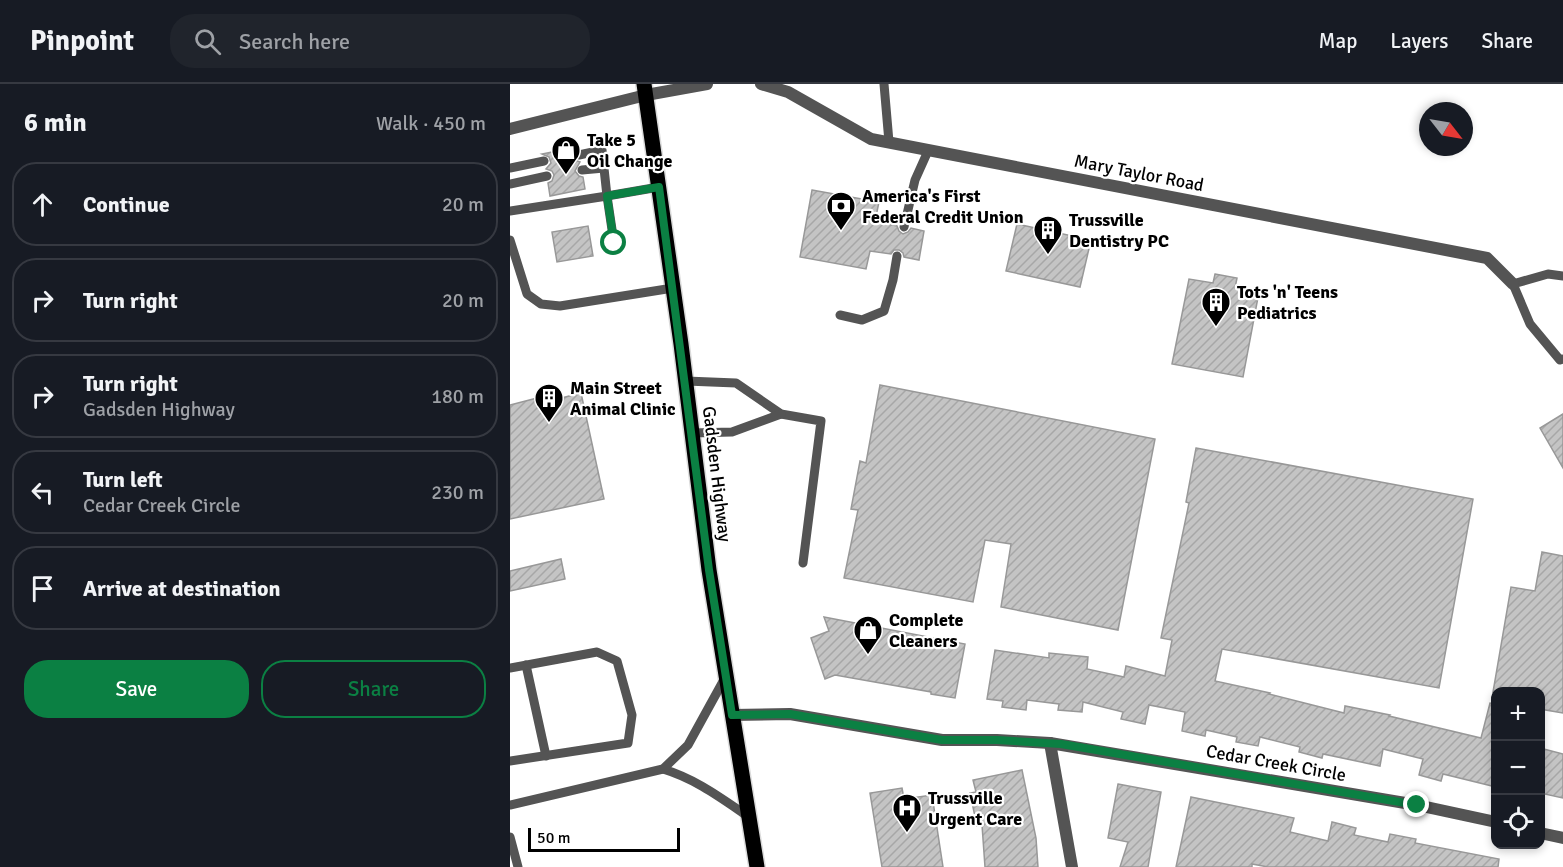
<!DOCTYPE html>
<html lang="en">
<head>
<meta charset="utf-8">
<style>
	body { margin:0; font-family:Signika,sans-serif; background:#20242c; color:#f1f3f6 }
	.controls { position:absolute; right:18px; bottom:18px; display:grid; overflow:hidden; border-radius:12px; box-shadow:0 3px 9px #0003 }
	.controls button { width:54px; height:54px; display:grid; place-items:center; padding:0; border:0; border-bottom:2px solid #363941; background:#171b24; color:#f1f3f6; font:30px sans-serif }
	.compass { position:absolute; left:909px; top:18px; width:54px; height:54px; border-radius:50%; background:#171b24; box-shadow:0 3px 9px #0003; rotate:121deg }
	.scale { position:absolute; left:18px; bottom:15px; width:152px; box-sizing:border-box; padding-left:6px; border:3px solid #000; border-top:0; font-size:16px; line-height:21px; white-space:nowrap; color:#000; -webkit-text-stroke:4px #fff; paint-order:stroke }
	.stop { position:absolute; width:18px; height:18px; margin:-14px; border:4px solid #0b8043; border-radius:50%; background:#fff }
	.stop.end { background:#0b8043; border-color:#fff; box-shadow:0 2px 6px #0008 }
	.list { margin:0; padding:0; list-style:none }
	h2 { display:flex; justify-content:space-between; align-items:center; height:78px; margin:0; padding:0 24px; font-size:26px }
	h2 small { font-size:20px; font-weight:400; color:#9ea1a6 }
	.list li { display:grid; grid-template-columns:39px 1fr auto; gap:18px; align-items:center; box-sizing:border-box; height:84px; margin:0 12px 12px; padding:0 12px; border:2px solid #363941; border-radius:24px }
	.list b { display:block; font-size:22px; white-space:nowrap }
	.list p { margin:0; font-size:20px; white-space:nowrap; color:#9ea1a6 }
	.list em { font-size:20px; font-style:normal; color:#9ea1a6 }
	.actions { display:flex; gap:12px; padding:18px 24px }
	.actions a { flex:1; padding:14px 0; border:2px solid #0b8043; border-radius:24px; text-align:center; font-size:21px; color:#0b8043 }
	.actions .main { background:#0b8043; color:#fff }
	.icon { flex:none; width:33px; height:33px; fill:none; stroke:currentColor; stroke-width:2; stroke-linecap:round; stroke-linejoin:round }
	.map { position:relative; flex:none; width:1053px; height:783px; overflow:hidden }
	header { display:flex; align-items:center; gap:36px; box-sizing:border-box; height:84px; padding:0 30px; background:#171b24; border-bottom:2px solid #363941 }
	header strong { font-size:28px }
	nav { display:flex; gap:33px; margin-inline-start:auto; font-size:21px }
	.search { width:420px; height:54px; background:#20242c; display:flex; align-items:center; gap:15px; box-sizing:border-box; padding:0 21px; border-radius:24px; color:#9ea1a6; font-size:22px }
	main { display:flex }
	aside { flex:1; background:#171b24 }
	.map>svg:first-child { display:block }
	.building { fill:url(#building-hatch); stroke:#989898; stroke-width:1.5 }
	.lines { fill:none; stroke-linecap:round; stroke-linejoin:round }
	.primary-casing { stroke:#dbdbdb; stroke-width:18 }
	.lane { stroke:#545454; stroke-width:9 }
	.street { stroke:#545454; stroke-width:12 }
	.primary { stroke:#000; stroke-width:15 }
	.route { stroke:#0b8043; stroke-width:8 }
	.labels { text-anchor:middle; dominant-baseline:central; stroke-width:4.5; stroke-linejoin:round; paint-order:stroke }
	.poi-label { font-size:18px; font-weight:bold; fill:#000; stroke:#fff; text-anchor:start }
	.street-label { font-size:18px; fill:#000; stroke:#fff }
</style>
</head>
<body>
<header>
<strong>Pinpoint</strong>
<div class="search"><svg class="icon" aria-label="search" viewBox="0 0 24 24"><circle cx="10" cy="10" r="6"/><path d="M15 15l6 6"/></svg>Search here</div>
<nav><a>Map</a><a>Layers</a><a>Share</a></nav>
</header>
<main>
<aside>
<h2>6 min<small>Walk · 450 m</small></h2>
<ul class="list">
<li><svg class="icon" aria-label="ahead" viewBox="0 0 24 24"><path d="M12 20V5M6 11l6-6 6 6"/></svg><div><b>Continue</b></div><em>20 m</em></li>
<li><svg class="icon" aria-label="right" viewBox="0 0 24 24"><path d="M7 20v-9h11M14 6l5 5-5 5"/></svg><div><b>Turn right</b></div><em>20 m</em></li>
<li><svg class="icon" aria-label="right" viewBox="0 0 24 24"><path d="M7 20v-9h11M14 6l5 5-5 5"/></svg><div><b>Turn right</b><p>Gadsden Highway</p></div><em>180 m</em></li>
<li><svg class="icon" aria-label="left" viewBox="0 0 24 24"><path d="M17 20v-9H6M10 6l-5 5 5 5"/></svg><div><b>Turn left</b><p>Cedar Creek Circle</p></div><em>230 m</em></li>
<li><svg class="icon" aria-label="arrive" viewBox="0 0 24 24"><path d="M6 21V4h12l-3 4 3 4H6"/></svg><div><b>Arrive at destination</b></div></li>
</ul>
<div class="actions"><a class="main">Save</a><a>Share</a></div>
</aside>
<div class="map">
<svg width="1053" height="783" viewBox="0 0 1053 783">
	<defs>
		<pattern id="building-hatch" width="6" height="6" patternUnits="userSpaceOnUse" patternTransform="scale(1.5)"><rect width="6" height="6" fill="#c4c4c4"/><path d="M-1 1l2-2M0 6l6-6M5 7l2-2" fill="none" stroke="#a7a7a7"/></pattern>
	</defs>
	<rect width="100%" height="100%" fill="#fff"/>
	<g class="building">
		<polygon points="67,63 62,72 64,76 70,78 65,87 69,92 73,93 75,105 40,112 38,99 42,97 44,91 42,87 36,85 41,79 39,73 32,70"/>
		<polygon points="302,106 369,118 365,137 387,142 389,147 393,150 398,148 401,144 414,147 409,176 394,173 393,169 389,166 384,166 381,170 360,167 356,185 290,173"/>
		<polygon points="507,140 581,156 570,203 496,187"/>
		<polygon points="78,142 83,172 47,178 42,148"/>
		<polygon points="705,190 727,194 725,204 749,208 733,293 662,280 679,195 703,199"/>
		<polygon points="370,301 645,355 608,546 491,523 501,460 475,456 463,518 334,494 348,426 341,425 350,377 356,379"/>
		<polygon points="71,309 94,415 0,435 0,321 31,313 32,319"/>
		<polygon points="1053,330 1053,384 1030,344"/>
		<polygon points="686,364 963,415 929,604 712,565 705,597 760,609 759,610 834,629 835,622 880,631 879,632 971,654 980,619 986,620 986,703 933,690 931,697 909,691 913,675 873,665 870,682 813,670 812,674 789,668 790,663 750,653 748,662 726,658 727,653 696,646 695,652 672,647 675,628 639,621 635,640 611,635 613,628 573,618 572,628 548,626 549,620 517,616 516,626 492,623 493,617 477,615 485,566 539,574 539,569 578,573 577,585 614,593 616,582 655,592 662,556 651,554 679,419 676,418"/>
		<polygon points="1032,468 1053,472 1053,629 1030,625 1030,608 983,608 1001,503 1025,507"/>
		<polygon points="51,475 55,495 0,507 0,487"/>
		<polygon points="314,533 455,560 445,614 421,610 421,608 325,591 315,595 301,554 319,547"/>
		<polygon points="1030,664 1053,670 1053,714 1030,709"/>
		<polygon points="512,686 526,754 528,783 475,783 472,741 467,742 460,709 466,708 463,696"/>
		<polygon points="608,700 651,708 638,783 610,783 618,758 598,754"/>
		<polygon points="392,704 394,715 422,711 433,783 372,783 360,709"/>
		<polygon points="681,713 784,734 780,748 818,757 822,738 846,744 844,751 878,758 880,750 906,755 905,759 989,775 988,783 758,783 742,780 742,783 666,783"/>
	</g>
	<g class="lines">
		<g class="primary-casing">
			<polyline id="primary" points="134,0 171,260 199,486 247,783"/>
		</g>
		<g class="lane">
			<polyline points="374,0 379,58"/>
			<polyline points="69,71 92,66 97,112 149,103"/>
			<polyline points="0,84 34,77"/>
			<polyline points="72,86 94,84"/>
			<polyline points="0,100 37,92"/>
			<polyline points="0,127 97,112 104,159"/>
			<polyline points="394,143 405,96 418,67"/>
			<polyline points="0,156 17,210 31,220 50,222 163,204"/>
			<polyline points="1053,192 1038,190 1003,200 1020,240 1050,276 1053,275"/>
			<polyline points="330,231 352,236 374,227 383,196 387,172"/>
			<polyline points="176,297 226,299 271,330 311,337 293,479"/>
			<polyline points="182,349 222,348 271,330"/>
			<polyline points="16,581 36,672"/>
			<polyline points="0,584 87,568 107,577 122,631 118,659 0,677"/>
			<path d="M153,685c33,10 58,29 86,48"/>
			<polyline points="0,721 153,685 178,661 216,592"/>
			<polyline points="0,753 8,783"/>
		</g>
		<g class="street">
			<polyline points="251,0 278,8 361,55 977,174 1003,200"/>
			<polyline points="0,45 136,11 197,0"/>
			<polyline points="222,631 280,630 432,656 487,656 540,659"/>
			<polyline points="1030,749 1053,754"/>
			<polyline points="562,783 540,659 907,721 986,738"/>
		</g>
		<use href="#primary" class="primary"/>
	</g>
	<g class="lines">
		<polyline class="route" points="104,159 97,112 149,103 199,486 222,631 280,630 432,656 487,656 551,660 907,721"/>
	</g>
	<defs>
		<g id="shop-pin" transform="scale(1.5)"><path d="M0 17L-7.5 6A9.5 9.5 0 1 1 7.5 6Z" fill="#000" stroke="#fff"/><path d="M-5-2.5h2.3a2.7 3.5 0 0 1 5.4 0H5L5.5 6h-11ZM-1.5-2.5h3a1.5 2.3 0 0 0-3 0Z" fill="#fff"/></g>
		<g id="bank-pin" transform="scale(1.5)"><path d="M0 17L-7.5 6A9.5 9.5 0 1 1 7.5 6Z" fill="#000" stroke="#fff"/><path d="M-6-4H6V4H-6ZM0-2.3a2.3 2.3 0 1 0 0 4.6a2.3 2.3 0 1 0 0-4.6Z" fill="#fff"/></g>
		<g id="building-pin" transform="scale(1.5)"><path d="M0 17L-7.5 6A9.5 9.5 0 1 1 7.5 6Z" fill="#000" stroke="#fff"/><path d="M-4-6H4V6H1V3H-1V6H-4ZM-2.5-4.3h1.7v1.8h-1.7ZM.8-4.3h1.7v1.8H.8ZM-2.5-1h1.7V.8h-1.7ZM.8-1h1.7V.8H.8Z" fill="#fff"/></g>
		<g id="hospital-pin" transform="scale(1.5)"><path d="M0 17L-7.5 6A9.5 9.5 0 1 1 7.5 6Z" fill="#000" stroke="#fff"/><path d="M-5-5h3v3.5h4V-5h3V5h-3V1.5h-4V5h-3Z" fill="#fff"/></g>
	</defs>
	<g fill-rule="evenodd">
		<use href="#shop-pin" x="56" y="66"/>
		<use href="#bank-pin" x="331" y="122"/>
		<use href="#building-pin" x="538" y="146"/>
		<use href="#building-pin" x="706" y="218"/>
		<use href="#building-pin" x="39" y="314"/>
		<use href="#shop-pin" x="358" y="546"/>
		<use href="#hospital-pin" x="397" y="724"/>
	</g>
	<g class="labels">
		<g class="poi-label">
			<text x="77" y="56">Take 5<tspan x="77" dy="21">Oil Change</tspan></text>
			<text x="352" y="112">America's First<tspan x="352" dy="21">Federal Credit Union</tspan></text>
			<text x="559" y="136">Trussville<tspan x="559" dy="21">Dentistry PC</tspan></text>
			<text x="727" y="208">Tots 'n' Teens<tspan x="727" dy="21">Pediatrics</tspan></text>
			<text x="60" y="304">Main Street<tspan x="60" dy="21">Animal Clinic</tspan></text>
			<text x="379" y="536">Complete<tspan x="379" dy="21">Cleaners</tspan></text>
			<text x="418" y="714">Trussville<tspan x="418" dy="21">Urgent Care</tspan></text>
		</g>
		<g class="street-label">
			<text transform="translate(629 89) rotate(11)">Mary Taylor Road</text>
			<text transform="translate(207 390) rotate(83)">Gadsden Highway</text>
			<text transform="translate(766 679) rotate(10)">Cedar Creek Circle</text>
		</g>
	</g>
</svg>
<div class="controls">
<button>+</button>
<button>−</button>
<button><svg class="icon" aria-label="locate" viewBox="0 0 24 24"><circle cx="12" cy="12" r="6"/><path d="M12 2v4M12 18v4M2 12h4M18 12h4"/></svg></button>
</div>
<svg class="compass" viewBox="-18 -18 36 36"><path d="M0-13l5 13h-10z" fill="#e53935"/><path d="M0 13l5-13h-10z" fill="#9ea1a6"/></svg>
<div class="scale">50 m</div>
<div class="stop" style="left:104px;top:159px"></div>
<div class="stop end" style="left:907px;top:721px"></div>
</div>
</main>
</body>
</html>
